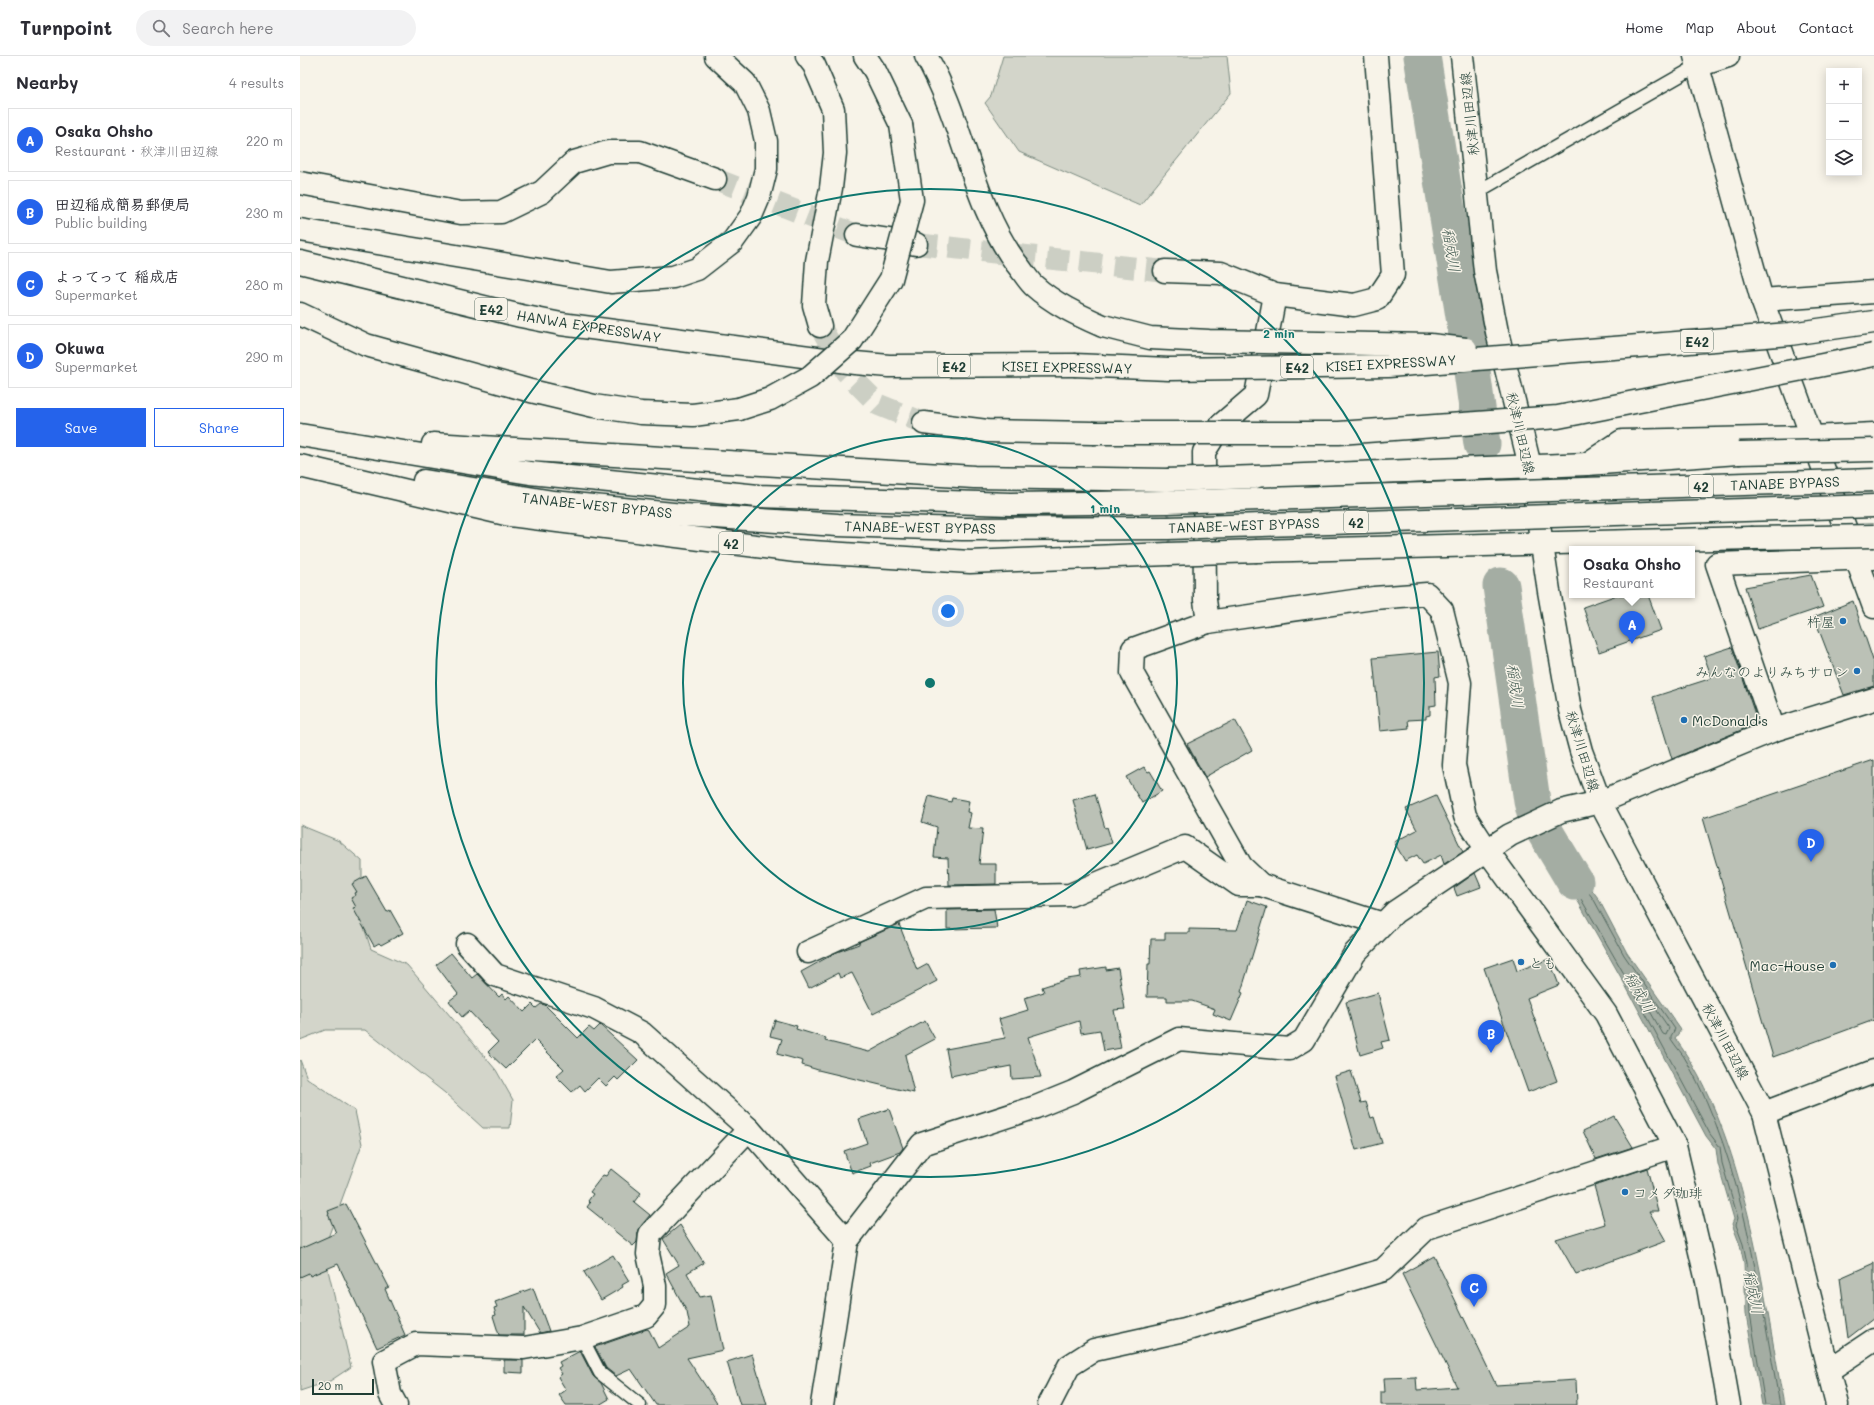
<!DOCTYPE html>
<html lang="en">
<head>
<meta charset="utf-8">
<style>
	body { margin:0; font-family:Mali,"Klee One",sans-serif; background:#f2f2f3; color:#2b2b33 }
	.controls { position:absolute; right:12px; top:12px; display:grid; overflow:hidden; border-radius:0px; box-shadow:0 2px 10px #0003 }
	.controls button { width:36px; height:36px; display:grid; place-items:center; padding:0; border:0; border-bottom:1px solid #e1e1e2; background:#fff; color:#2b2b33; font:20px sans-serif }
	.scale { position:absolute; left:12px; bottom:10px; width:62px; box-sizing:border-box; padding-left:4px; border:2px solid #1f3d34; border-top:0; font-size:11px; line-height:14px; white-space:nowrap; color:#1f3d34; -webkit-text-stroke:3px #f7f3e8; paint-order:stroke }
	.you { position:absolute; left:648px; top:555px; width:14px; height:14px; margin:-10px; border:3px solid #fff; border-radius:50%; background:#1a73e8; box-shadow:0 0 0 6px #1a73e833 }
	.badge { display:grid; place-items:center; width:26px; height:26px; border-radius:50%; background:#2563eb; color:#fff; font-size:13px; font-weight:700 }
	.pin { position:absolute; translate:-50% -33px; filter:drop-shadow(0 1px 2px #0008) }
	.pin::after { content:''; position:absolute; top:21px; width:14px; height:12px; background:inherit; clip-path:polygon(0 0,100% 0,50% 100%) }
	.popup { position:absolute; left:1269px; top:490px; width:126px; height:52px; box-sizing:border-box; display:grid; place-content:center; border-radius:0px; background:#fff; filter:drop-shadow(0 1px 3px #0005); font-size:13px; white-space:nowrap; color:#7c7c81 }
	.popup b { font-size:15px; color:#2b2b33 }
	.popup::after { content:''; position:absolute; left:50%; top:100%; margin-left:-8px; border:8px solid transparent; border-top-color:#fff }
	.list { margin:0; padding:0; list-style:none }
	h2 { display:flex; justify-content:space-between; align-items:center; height:52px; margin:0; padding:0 16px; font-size:17px }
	h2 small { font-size:13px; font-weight:400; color:#7c7c81 }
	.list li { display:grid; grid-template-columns:26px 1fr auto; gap:12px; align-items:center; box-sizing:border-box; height:64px; margin:0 8px 8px; padding:0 8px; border:1px solid #e1e1e2; border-radius:0px }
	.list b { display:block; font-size:15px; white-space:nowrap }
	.list p { margin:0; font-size:13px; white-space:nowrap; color:#7c7c81 }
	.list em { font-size:13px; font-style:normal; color:#7c7c81 }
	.actions { display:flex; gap:8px; padding:12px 16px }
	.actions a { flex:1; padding:9px 0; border:1px solid #2563eb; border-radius:0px; text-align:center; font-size:14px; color:#2563eb }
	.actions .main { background:#2563eb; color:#fff }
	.icon { flex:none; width:22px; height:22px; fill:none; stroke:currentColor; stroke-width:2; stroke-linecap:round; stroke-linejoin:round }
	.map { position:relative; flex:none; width:1574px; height:1349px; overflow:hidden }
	header { display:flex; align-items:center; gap:24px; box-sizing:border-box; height:56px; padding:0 20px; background:#fff; border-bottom:1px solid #e1e1e2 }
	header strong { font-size:19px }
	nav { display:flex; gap:22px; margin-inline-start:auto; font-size:14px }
	.search { width:280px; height:36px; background:#f2f2f3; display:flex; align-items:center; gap:10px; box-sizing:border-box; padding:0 14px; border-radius:22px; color:#7c7c81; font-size:15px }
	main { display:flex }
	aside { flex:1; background:#fff }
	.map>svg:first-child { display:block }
	.green { fill:#d3d5ca; stroke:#79897f }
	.water { fill:#a4ada3; stroke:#6f8077 }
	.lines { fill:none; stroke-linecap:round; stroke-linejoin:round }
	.shore { stroke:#546a60; stroke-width:1 }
	.river { stroke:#a4ada3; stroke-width:37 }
	.building { fill:#bbc1b6; stroke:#1f3d34 }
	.minor-tunnel { stroke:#cccfc4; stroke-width:22; stroke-dasharray:22 11; stroke-linecap:butt }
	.motorway-tunnel { stroke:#cccfc4; stroke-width:22; stroke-dasharray:22 11; stroke-linecap:butt }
	.service-casing { stroke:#1f3d34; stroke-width:15 }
	.minor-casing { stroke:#1f3d34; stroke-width:25 }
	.tertiary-casing { stroke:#1f3d34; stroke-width:25 }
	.secondary-casing { stroke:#1f3d34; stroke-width:25 }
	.trunk-casing { stroke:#1f3d34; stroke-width:25 }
	.motorway-casing { stroke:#1f3d34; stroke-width:25 }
	.service { stroke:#f7f3e8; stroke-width:12 }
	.minor { stroke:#f7f3e8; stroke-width:22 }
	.tertiary { stroke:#f7f3e8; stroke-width:22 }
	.secondary { stroke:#f7f3e8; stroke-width:22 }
	.trunk { stroke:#f7f3e8; stroke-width:22 }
	.motorway { stroke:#f7f3e8; stroke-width:22 }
	.trunk-bridge-casing { stroke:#1f3d34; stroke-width:25; stroke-linecap:butt }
	.motorway-bridge-casing { stroke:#1f3d34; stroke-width:25; stroke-linecap:butt }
	.trunk-bridge { stroke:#f7f3e8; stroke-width:22 }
	.motorway-bridge { stroke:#f7f3e8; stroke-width:22 }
	.ring { fill:none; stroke:#0f766e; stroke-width:2 }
	.poi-dot { fill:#1f6fb2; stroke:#f7f3e8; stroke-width:1.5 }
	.labels { text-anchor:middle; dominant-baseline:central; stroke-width:3; stroke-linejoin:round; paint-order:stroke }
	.shield { fill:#f7f3e8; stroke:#60746a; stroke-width:1 }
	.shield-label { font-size:13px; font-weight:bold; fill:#1f3d34 }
	.street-label { font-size:14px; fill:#1f3d34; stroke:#f7f3e8 }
	.poi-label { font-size:14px; fill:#1f3d34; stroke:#f7f3e8; text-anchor:end }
	.water-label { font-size:15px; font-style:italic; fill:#405950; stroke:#f7f3e8 }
	.centre { fill:#0f766e; stroke:#f7f3e8; stroke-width:2 }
	.ring-label { font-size:12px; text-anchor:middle; font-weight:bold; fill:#0f766e; stroke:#f7f3e8; stroke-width:3; stroke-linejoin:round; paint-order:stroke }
</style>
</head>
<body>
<header>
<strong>Turnpoint</strong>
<div class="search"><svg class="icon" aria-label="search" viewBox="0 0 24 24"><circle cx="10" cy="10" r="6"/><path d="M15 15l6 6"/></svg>Search here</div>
<nav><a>Home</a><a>Map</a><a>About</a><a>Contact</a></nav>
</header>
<main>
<aside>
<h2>Nearby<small>4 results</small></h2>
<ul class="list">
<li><span class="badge">A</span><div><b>Osaka Ohsho</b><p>Restaurant · 秋津川田辺線</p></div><em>220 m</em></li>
<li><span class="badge">B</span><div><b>田辺稲成簡易郵便局</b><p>Public building</p></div><em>230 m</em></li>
<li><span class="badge">C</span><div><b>よってって 稲成店</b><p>Supermarket</p></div><em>280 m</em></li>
<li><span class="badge">D</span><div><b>Okuwa</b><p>Supermarket</p></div><em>290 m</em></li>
</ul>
<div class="actions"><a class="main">Save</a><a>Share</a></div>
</aside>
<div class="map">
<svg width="1574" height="1349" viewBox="0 0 1574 1349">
	<rect width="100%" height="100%" fill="#f7f3e8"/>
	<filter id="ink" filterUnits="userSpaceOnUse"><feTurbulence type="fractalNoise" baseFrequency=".025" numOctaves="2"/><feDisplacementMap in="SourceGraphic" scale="8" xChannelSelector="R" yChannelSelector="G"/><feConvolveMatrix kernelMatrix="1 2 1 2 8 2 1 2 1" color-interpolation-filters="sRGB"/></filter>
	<g filter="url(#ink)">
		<g class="green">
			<polygon points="703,0 927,0 931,37 840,149 719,96 685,47 691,40"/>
			<polygon points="0,769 39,785 62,805 62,865 71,893 107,909 196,1014 213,1044 210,1072 183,1072 145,1037 65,974 25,974 0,984"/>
			<polygon points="0,1004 7,1022 55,1055 62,1088 25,1190 28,1214 51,1311 30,1325 0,1335"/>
		</g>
		<path class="water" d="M1252,780l46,62 29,55 54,77 -6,8c71,98 87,249 109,367h-22l-16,-91 -2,-51 -4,-18 -8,-21 2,-5 -16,-55 -2,-15 -10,-13 -83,-155 -79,-140z"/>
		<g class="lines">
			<g class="shore">
				<polygon points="1343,938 1346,939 1369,972 1366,979 1363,978 1342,941"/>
				<path d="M1465,1349l-15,-92 -3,-50 -4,-19 -7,-19 2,-7 -16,-55 -2,-16 -10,-13 -83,-155 -69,-120 1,-3h3l32,44 30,55 51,74 -4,7v3c5,8 12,15 16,23 58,104 71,228 93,343"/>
			</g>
			<g class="river">
				<polyline points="1122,0 1167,279 1182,388"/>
				<polyline points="1201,530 1232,745 1236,761 1275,826"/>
			</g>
		</g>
		<g class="building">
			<polygon points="1511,519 1523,551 1458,573 1445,531"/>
			<polygon points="1317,539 1348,539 1361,574 1299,596 1283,551"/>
			<polygon points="1553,545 1574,607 1574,630 1544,639 1514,561"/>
			<polygon points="1432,591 1458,667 1372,703 1353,641 1412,622 1404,600"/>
			<polygon points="1138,596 1140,620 1135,621 1136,649 1130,650 1130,659 1126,660 1126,663 1108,664 1109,672 1080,675 1073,602"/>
			<polygon points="935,664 952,694 905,721 887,688"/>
			<polygon points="1574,704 1574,964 1473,1001 1403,762"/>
			<polygon points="844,711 848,716 850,715 862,735 842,747 826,721"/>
			<polygon points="795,738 805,772 807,771 812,787 787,794 773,744"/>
			<polygon points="629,740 651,746 652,742 669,745 667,756 671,757 668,772 683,773 679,808 696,808 696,828 649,829 648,802 634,801 637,771 622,766"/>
			<polygon points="1136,740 1163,796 1144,808 1141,799 1123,808 1117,799 1105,805 1094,786 1117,774 1106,753"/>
			<polygon points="1175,817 1181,831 1157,840 1154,832"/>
			<polygon points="66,820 87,856 90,854 103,877 81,889 79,887 74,890 53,852 56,851 51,842 56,839 55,837 57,836 52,828"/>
			<polygon points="947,844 967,851 941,936 943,937 931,965 913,958 915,953 892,945 867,945 867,941 847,941 848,908 850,908 851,883 865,883 865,877 889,877 889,873 937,874"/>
			<polygon points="694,853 697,872 647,873 647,854"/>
			<polygon points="599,868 617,914 628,908 637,925 573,958 552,917 540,922 538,917 509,932 501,916 537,896 559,888 559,886"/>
			<polygon points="151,897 172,922 177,918 199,941 202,938 206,943 209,940 224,956 232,948 236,952 241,948 245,949 278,982 289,971 294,975 300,969 338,1004 318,1024 315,1021 306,1030 298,1022 285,1035 280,1029 272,1036 256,1020 264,1013 235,984 206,1013 188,996 198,986 169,955 162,961 149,945 158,938 136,909"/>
			<polygon points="1213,902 1217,915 1249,903 1259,929 1227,942 1257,1025 1228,1036 1184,912"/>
			<polygon points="806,911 806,914 818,912 825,953 814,954 821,992 804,995 800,974 781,977 779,965 728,981 741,1021 712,1023 711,1010 665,1019 665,1017 651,1020 646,993 705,982 699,963 728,954 724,942 744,936 742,931 767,923 781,921 780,915"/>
			<polygon points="1078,937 1090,984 1081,986 1083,992 1060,999 1046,946"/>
			<polygon points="475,964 497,970 496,973 526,982 525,985 569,996 625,965 635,983 605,999 614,1037 518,1014 502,1009 503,1005 477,998 482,983 470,980"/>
			<polygon points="1051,1015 1061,1047 1066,1046 1071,1062 1074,1061 1082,1087 1056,1094 1035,1020"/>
			<polygon points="589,1053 603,1092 600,1096 570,1107 571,1110 552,1117 544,1095 567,1087 559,1063"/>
			<polygon points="1314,1060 1333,1091 1296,1103 1283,1075"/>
			<polygon points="1347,1112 1358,1155 1349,1155 1366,1185 1276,1218 1256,1183 1305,1168 1294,1130"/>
			<polygon points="311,1113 341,1137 334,1146 350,1159 341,1170 338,1177 337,1186 333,1190 301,1164 302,1163 287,1151 290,1147 288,1145 293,1138 290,1136 303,1119 306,1120"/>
			<polygon points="46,1148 89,1231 85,1233 105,1279 77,1292 38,1208 10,1220 9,1217 0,1221 0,1193 36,1177 28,1158 29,1158 28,1155"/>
			<polygon points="380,1169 404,1207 387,1217 400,1241 411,1239 423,1294 387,1302 418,1349 356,1349 331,1313 316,1320 306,1312 295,1291 347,1273 349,1274 358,1292 390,1271 387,1256 366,1217 379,1209 363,1183"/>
			<polygon points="313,1199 329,1225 322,1229 323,1231 301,1244 284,1216"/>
			<polygon points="1134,1200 1196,1329 1276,1324 1277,1349 1081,1349 1081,1336 1085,1336 1084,1322 1116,1321 1117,1334 1157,1331 1102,1218"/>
			<polygon points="1574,1207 1574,1262 1548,1282 1540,1222"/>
			<polygon points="233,1232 249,1275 240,1277 224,1251 224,1279 199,1279 193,1260 196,1259 194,1252 197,1251 195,1246"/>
			<polygon points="280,1295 293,1320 301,1327 309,1343 299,1349 266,1349 259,1339 266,1334 258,1321 262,1318 258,1312 261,1310 259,1306"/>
			<polygon points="452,1298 467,1349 440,1349 427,1306"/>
			<polygon points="204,1304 223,1304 223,1317 204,1316"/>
		</g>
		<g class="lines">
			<g class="minor-tunnel">
				<polyline points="415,123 557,179"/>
				<polyline points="616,188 865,215"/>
			</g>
			<polyline class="motorway-tunnel" points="520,270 546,316 579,349 624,367"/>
			<g class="service-casing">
				<g id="service">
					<polyline points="1177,136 1397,10"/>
					<polyline points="282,1282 300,1317 340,1349"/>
				</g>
			</g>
			<g class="minor-casing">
				<g id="minor">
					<polyline points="1395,0 1462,244 1574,551"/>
					<polyline points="1397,10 1428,0"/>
					<polyline points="0,127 161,157 201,156 242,136 274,106 308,96 340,96 415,123"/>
					<polyline points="557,179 616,188"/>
					<polyline points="865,215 921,217 975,239 1054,249 1077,243 1093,219 1076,0"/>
					<polyline points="1462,244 1574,236"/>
					<polyline points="1287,408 1322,385 1513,381 1574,378"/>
					<polyline points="908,566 905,544 904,396 921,369 956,339 975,239"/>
					<polyline points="1474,674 1417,508 1574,502"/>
					<polyline points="1083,868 961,829 941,810 832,617 833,593 908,566 1074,542 1127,538 1142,554 1160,627 1154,709 1165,760 1187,794 1306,958 1375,1090 1407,1225 1429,1349"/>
					<polyline points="167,888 195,919 294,952 342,977 449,1073 547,1185"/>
					<polyline points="508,896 626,842 770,839 885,791 939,829 961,829"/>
					<polyline points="1464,1057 1574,1015"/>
					<polyline points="96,1349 90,1338 84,1305 116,1288 224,1292 282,1282 346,1260 355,1249 355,1230 348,1198 350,1178 449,1073"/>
					<polyline points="522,1349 547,1185 622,1088 736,1051 773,1036 879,983 989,993 1004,984 1055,897 1095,856 1210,779 1261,755 1300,746 1474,674 1574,643"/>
					<polyline points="749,1349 769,1310 794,1294 885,1274 1083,1214 1127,1172 1375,1090"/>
				</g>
			</g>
			<g class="tertiary-casing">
				<polyline id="tertiary" points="1529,1314 1574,1284"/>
			</g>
			<g class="secondary-casing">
				<polyline id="secondary" points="1162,0 1185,215 1197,276 1230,410 1249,535 1270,654 1281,695 1300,746 1464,1057 1537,1349"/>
			</g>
			<g class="trunk-casing">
				<g id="trunk">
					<polyline points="0,379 230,417 458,440 711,448 867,446"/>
					<polyline points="133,388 674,421 867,424"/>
					<polyline points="0,410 210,459 496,495 670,506 868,498"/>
					<polyline points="955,421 1287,408 1438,397"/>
					<polyline points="124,425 253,446 383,459 538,469 662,473 868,472"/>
					<polyline points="957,495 1451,482"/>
				</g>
			</g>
			<g class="motorway-casing">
				<g id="motorway">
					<polyline points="507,0 514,9 533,53 535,97 531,132 517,205 514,249 520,270"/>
					<polyline points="565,0 575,15 601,69"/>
					<path d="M626,0c38,66 45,145 90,207 6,7 11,16 17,22 21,19 45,30 70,41"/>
					<polyline points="0,174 311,226 373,221 397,213 433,185 451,160 459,141 466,113 466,85 459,55 445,27 416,0"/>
					<polyline points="0,206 221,260 261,268 555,307 589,310 774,309"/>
					<polyline points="0,258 66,289 231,335 294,350 341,357 393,359 439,353"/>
					<polyline points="624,367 687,375 793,377"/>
				</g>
			</g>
			<use href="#service" class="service"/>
			<use href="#minor" class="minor"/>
			<use href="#tertiary" class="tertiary"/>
			<use href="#secondary" class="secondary"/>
			<use href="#trunk" class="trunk"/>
			<use href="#motorway" class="motorway"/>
			<g class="trunk-bridge-casing">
				<g id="trunk-bridge">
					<polyline points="1438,397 1574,394"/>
					<polyline points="867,424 955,421"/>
					<polyline points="867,446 1574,424"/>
					<polyline points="868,472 1574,450"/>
					<polyline points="1451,482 1574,480"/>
					<polyline points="868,498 957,495"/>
				</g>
			</g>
			<g class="motorway-bridge-casing">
				<g id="motorway-bridge">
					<polyline points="803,270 850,282 909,285 1130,289 1166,293"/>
					<polyline points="774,309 869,313 1088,310 1490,278 1574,266"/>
					<polyline points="439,353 470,343 510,321 552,284 591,223 612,144 601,69"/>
					<polyline points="793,377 1039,377 1258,361 1574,299"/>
				</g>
			</g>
			<use href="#trunk-bridge" class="trunk-bridge"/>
			<use href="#motorway-bridge" class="motorway-bridge"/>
		</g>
	</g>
	<g class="ring">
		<circle cx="630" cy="627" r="247"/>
		<circle cx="630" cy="627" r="494"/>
	</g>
	<g class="poi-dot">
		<circle cx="1543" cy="565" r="4"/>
		<circle cx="1557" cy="615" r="4"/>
		<circle cx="1384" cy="664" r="4"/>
		<circle cx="1221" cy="906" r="4"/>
		<circle cx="1533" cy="909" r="4"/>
		<circle cx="1325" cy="1136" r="4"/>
	</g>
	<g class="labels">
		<g class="shield">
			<rect x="175" y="242" width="32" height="22" rx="3"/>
			<rect x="1381" y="274" width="32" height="22" rx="3"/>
			<rect x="638" y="299" width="32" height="22" rx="3"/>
			<rect x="981" y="300" width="32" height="22" rx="3"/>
			<rect x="1389" y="419" width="24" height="22" rx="3"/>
			<rect x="1044" y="455" width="24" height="22" rx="3"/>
			<rect x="419" y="476" width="24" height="22" rx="3"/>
		</g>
		<g class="shield-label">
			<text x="191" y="253">E42</text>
			<text x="1397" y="285">E42</text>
			<text x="654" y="310">E42</text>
			<text x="997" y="311">E42</text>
			<text x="1401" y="430">42</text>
			<text x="1056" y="466">42</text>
			<text x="431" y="487">42</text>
		</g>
		<g class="street-label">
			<text transform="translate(1169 58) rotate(-96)">秋津川田辺線</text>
			<text transform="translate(289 270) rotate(9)">HANWA EXPRESSWAY</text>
			<text transform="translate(1091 307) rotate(-3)">KISEI EXPRESSWAY</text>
			<text transform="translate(767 311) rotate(1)">KISEI EXPRESSWAY</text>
			<text transform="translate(1221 377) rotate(77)">秋津川田辺線</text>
			<text transform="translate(1485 427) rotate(-2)">TANABE BYPASS</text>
			<text transform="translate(297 449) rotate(6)">TANABE-WEST BYPASS</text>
			<text transform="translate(944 469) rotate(-2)">TANABE-WEST BYPASS</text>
			<text transform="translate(620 471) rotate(1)">TANABE-WEST BYPASS</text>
			<text transform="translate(1283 695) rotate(73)">秋津川田辺線</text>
			<text transform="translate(1426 985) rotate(62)">秋津川田辺線</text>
		</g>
		<g class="poi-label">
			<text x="1535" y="565">杵屋</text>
			<text x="1549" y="615">みんなのよりみちサロン</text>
			<text x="1392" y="664" text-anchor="start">McDonald's</text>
			<text x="1229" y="906" text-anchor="start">とも</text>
			<text x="1525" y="909">Mac-House</text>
			<text x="1333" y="1136" text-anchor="start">コメダ珈琲</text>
		</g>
		<g class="water-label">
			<text transform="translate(1152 194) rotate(81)">稲成川</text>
			<text transform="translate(1216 630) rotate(82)">稲成川</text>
			<text transform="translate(1340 936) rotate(60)">稲成川</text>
			<text transform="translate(1454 1236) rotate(78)">稲成川</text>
		</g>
	</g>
	<circle cx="630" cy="627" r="6" class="centre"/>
	<g class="ring-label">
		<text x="979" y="282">2 min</text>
		<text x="805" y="457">1 min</text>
	</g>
</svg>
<div class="controls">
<button>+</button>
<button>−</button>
<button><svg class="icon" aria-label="layers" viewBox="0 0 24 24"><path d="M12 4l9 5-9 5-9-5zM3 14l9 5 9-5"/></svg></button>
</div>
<div class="scale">20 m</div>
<div class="you"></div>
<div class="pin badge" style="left:1332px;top:588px">A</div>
<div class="popup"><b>Osaka Ohsho</b>Restaurant</div>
<div class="pin badge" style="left:1191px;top:997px">B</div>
<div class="pin badge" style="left:1174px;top:1251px">C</div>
<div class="pin badge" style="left:1511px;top:806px">D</div>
</div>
</main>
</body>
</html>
